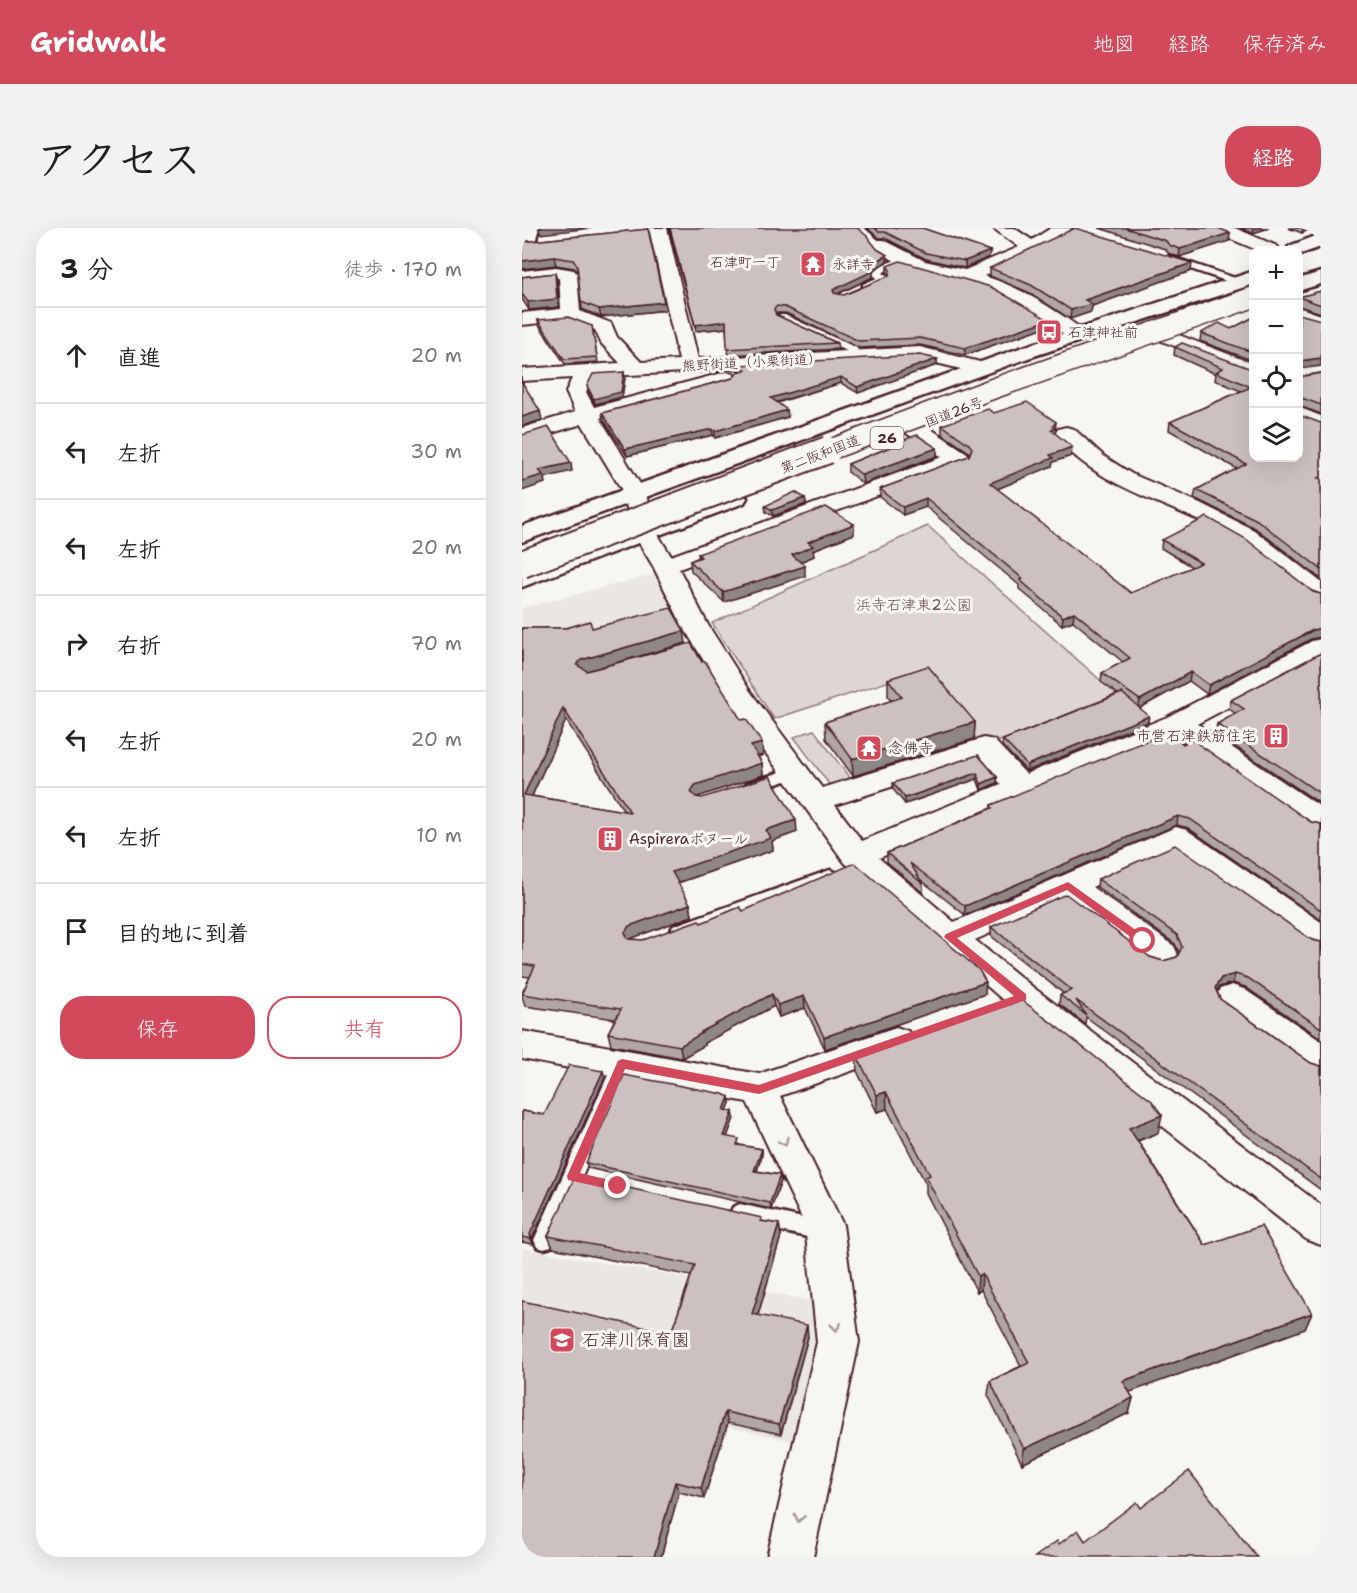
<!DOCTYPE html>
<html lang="ja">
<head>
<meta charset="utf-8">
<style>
	body { margin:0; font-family:"Shantell Sans","Klee One",sans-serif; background:#f2f2f2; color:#202124 }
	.controls { position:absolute; right:18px; top:18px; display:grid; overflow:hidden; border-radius:12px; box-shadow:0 6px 24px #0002 }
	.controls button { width:54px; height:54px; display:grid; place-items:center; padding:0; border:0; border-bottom:2px solid #e0e0e0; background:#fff; color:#202124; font:30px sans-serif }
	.stop { position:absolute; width:18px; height:18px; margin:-14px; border:4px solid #d1495b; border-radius:50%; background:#fff }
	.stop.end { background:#d1495b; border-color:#fff; box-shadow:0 2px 6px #0008 }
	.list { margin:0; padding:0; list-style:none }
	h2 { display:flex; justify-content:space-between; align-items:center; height:78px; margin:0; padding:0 24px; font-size:26px }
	h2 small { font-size:20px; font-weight:400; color:#757577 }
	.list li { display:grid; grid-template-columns:39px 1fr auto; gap:18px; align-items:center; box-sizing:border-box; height:96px; padding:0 24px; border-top:2px solid #e0e0e0 }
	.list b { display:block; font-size:22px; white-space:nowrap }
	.list em { font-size:20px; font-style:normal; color:#757577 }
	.actions { display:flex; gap:12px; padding:18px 24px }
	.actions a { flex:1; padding:14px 0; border:2px solid #d1495b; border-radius:24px; text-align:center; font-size:21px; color:#d1495b }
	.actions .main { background:#d1495b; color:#fff }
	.icon { flex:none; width:33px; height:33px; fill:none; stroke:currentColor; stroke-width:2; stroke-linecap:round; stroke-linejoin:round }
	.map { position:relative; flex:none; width:799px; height:1329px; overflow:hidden; border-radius:24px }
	header { display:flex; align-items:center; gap:36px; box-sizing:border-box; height:84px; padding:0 30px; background:#d1495b; color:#fff }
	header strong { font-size:28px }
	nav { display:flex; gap:33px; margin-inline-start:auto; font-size:21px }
	.intro { display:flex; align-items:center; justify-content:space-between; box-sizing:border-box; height:144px; padding:0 36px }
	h1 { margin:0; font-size:42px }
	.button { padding:15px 27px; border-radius:24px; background:#d1495b; color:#fff; font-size:21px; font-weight:700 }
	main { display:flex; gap:36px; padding:0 36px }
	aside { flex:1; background:#fff; border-radius:24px; box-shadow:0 6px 24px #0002 }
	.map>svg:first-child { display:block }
	.built { fill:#e9e6e3 }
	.green { fill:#ddd6d5; stroke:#947a80; stroke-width:1.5 }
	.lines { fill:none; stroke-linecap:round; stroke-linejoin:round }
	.service-casing { stroke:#4a1f2b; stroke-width:5 }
	.minor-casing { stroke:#4a1f2b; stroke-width:4 }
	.trunk-casing { stroke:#4a1f2b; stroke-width:5 }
	.motorway-casing { stroke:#4a1f2b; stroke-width:5 }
	.service { fill:#f6f6f2; fill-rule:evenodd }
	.minor { fill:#f6f6f2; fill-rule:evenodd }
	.trunk { fill:#f6f6f2; fill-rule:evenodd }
	.motorway { fill:#f6f6f2; fill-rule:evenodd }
	.motorway-bridge-far1-casing { stroke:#4a1f2b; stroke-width:23; stroke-linecap:butt }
	.motorway-bridge-casing { stroke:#4a1f2b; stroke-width:30; stroke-linecap:butt }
	.motorway-bridge-far1 { stroke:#f6f6f2; stroke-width:20 }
	.motorway-bridge { stroke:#f6f6f2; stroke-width:26 }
	.wall { fill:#afa6a5; stroke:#4a1f2b; stroke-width:1.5; fill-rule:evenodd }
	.shaded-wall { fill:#8f8786; stroke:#4a1f2b; stroke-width:1.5 }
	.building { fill:#ccc1c0; stroke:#4a1f2b; stroke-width:1.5; fill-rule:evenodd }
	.oneway { stroke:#a99598 }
	.route { fill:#d1495b }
	.labels { text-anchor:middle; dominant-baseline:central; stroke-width:6; stroke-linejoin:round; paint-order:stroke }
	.far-neighbourhood-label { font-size:14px; fill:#4a1f2b; stroke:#f6f6f2 }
	.far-poi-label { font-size:14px; fill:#4a1f2b; stroke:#f6f6f2; text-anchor:start }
	.far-street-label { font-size:14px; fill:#4a1f2b; stroke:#f6f6f2 }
	.shield { fill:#f6f6f2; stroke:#7e6067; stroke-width:1.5 }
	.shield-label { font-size:14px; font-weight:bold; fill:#4a1f2b }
	.park-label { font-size:15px; fill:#6f4d56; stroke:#f6f6f2 }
	.poi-label { font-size:15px; fill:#4a1f2b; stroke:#f6f6f2; text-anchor:start }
	.near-poi-label { font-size:18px; fill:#4a1f2b; stroke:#f6f6f2; text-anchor:start }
</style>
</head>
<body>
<header>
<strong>Gridwalk</strong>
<nav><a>地図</a><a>経路</a><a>保存済み</a></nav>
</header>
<div class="intro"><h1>アクセス</h1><a class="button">経路</a></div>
<main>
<aside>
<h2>3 分<small>徒歩 · 170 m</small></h2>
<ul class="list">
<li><svg class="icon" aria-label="ahead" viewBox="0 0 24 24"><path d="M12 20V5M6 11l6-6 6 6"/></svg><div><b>直進</b></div><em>20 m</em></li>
<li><svg class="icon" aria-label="left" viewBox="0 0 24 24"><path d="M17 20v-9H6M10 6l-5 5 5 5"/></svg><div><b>左折</b></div><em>30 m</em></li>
<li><svg class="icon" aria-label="left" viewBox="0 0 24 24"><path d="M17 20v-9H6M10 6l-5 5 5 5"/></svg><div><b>左折</b></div><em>20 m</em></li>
<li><svg class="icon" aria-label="right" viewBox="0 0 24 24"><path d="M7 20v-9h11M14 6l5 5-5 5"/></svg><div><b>右折</b></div><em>70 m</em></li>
<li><svg class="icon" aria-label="left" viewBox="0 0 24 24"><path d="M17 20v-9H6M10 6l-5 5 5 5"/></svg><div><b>左折</b></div><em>20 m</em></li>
<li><svg class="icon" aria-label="left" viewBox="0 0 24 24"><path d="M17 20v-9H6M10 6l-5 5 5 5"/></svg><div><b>左折</b></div><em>10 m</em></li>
<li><svg class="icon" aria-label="arrive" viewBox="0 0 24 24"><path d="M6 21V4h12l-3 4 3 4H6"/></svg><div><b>目的地に到着</b></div></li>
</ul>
<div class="actions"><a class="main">保存</a><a>共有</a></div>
</aside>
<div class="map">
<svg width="799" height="1329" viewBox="0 0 799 1329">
	<rect width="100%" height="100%" fill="#f6f6f2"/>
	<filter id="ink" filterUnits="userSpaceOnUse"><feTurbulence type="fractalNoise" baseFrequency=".0167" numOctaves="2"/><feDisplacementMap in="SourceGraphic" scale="12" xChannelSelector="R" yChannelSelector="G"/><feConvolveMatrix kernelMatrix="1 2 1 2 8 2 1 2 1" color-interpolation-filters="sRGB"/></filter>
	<g filter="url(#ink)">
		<g class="built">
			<polygon points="135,346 152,389 0,445 0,380"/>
			<polygon points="0,1020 293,1073 291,1133 271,1213 0,1156"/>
		</g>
		<g class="green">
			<polygon points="406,298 596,468 462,519 395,444 252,491 190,395"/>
			<polygon points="292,502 330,553 310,560 272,509"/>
		</g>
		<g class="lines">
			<g class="service-casing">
				<g id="service">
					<polygon points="7,0 17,0 13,14 8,17 3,14"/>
					<polygon points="331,0 342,0 361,16 353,18"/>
					<polygon points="648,28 713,50 715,52 707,54 645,33 643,31"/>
					<polygon points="382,29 385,30 385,34 366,41 361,45 366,48 366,52 347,60 341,60 341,56 355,50 350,46 360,37"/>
					<polygon points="255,87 263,87 335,120 339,129 330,131 327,124 255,91"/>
					<polygon points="274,539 282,544 279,548 230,564 222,559 225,555"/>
					<polygon points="308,642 314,644 316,648 314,652 157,708 151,706 149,702 151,698"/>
					<polygon points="100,828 107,831 109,836 32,1012 29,1019 22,1021 15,1019 12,1012 91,836 93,831"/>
					<polygon points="218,976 303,995 310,998 313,1004 310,1010 303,1013 218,994 211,991 208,985 211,979"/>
				</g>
			</g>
			<g class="minor-casing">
				<g id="minor">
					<path d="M127,0h18l31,131 222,-12 68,17 3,4 -3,4 -7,2 -61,-15 -327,18 -7,15 8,15 132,-35 7,2 3,4 -3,4 -78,20 -55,16 45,74 12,41 14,23 271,-99 -36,-24 -3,-5 3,-5 8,-1 8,1 45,30 3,5 -3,5 -288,106 29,56 42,66 72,97 162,-50 10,2 32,34 141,-57 145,-76 9,-2v19l-124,66 124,83v25l-11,-3 -135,-94 -296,123 75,64 222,-95 11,3 134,92v28l-11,-3 -136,-96 -82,36 82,59 4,9 -4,9 -12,4 -12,-4 -85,-64 -90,40 59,48 287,217v40l-14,-5 -297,-234 -165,-143 -116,-161 -47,-77 -29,-59 -20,-33 -10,-41 -41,-68 -60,18v-14l53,-16 -9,-20 6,-14 -50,3v-12l98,-6 -19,-20 -6,-13 -26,-10 -47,5v-12l39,-4 -2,-31 -37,5v-12l34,-4 18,3 3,4 3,37 31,12 6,14 24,25 38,-2zM456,531l23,25 -139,57 -27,-36z"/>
					<path d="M471,0h21l18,12 19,-12h21l-34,24 -54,24c37,11 69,33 101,55l3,4 -3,4h-14l-44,-29 -35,-19 -93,-27 -30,-20 3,-4h12l41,21 40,9 54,-23z"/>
					<polygon points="689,0 713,0 755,18 758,22 735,22 692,4"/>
					<polygon points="776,79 799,87 799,99 776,92"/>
					<polygon points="639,100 732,136 732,149 632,110 629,106 632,102"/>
					<polygon points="776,179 799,188 799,203 776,194"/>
					<path d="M544,199l8,2 31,28 27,17 68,29 54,27 67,52v20l-9,-3c-24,-19 -49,-44 -76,-60 -55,-33 -143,-51 -181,-105l3,-5z"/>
					<polygon points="710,757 722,761 799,813 799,846 787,842 698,779 693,770 698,761"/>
					<polygon points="374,799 386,803 391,813 386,823 258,868 321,997 337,1114 291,1329 245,1329 295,1114 283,997 225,874 0,831 0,803 237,846"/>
				</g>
			</g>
			<g class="trunk-casing">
				<g id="trunk">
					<polygon points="799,6 799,19 776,27 776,22 765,22 767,18"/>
					<polygon points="732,43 732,56 509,129 0,314 0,298 495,121"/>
					<polygon points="213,263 222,265 225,270 222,275 0,359 0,342"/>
				</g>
			</g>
			<g class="motorway-casing">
				<polygon id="motorway" points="799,44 799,56 776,63 776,51"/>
			</g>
			<use href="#service" class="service"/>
			<use href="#minor" class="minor"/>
			<use href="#trunk" class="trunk"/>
			<use href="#motorway" class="motorway"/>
			<g class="motorway-bridge-far1-casing">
				<polyline id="motorway-bridge-far1" points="302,224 470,161 732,69"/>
			</g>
			<g class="motorway-bridge-casing">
				<polyline id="motorway-bridge" points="0,336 306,222"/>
			</g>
			<use href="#motorway-bridge-far1" class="motorway-bridge-far1"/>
			<use href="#motorway-bridge" class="motorway-bridge"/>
		</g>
		<g class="wall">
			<polygon points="147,0 355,21 365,27 365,33 350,43 351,49 316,66 322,67 367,48 365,45 365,38 527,92 526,98 443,127 398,117 337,120 264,85 255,85 254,87 315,115 316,121 206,127 204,100 174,103"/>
			<polygon points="345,0 400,0 468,23 467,29 443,40 404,31 363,10 357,10"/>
			<polygon points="577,0 696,0 707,13 657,29 646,25 643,21"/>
			<polygon points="718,0 747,0 731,5"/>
			<polygon points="766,0 790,0 780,5"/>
			<polygon points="126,1 144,82 79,89 60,81 56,44 52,40 34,37 0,41 0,14"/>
			<polygon points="468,40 669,43 570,78 569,84 548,91 508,65 468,48"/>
			<polygon points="33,45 35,53 37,79 7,82 0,71 0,49"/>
			<polygon points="799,63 799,85 777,78 777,69"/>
			<polygon points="732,89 732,133 678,113 679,105 709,101"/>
			<polygon points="16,92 70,98 76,134 43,136 17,97"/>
			<polygon points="653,119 732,142 732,230 799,195 799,351 733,300 672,270 674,262 715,241 647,202 648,194 719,163 693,152 694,146 652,127"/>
			<polygon points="415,131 415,137 336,165 319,155 255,175 266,189 193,210 191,207 105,228 81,191 80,185 211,150 220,143 219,137"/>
			<polygon points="799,145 799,186 777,178 777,149"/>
			<polygon points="103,150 100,169 73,176 67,164 65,158"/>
			<polygon points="472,185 534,194 533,205 549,228 531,234 530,238 475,261 609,365 670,339 639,320 640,312 799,366 799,409 789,411 685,466 667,453 618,480 626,494 505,543 480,518 481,512 596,466 579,454 580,445 601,434 551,393 540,397 497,361 497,357 404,279 381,287 358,269 358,261 447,228 448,226 447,224 420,206 420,197"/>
			<polygon points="368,217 415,220 415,228 341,256 326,244 326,236 368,219"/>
			<polygon points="283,270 284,276 251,288 244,284 243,278"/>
			<polygon points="332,306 291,322 292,328 278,334 283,348 202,374 169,343 168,333 177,329 176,326"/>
			<path d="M0,400h70l94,15 16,19 39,58 21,23 1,12 -5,2 4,6 1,12 -66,22 100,35 -25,9 1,9 -95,33 12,21 2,12 -60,22 -1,1 12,1 100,-29 242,83 -160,55 -20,-41 -26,9 -5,-11 -70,37 1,2 -23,13 -71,-13 -3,-12 7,-14 -90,-13 -3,-10v-3l8,-16 -8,-1zM44,492l58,91 -92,-15z"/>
			<polygon points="799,425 799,576 693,505 695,496 714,486 707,481 709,472"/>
			<polygon points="366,451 453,494 452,511 331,548 304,511 303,494 370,473 366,468"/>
			<polygon points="661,516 789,594 799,596 799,692 666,600 655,597 443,687 399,652 401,656 401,665 365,634 365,625 469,580 469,577"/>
			<polygon points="456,527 475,549 475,555 459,562 455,551 383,576 371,561 371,555"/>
			<polygon points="576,651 799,714 799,810 723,759 711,755 697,759 695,763 698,771 789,835 799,838 799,962 564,789 563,796 537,776 538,767 542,766 469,708 469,699 628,729 641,733 655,729 657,725 653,716 575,659"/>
			<polygon points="483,778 636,905 616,913 683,1017 790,1085 783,1101 607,1164 611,1170 607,1185 500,1236 466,1167 468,1153 499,1138 459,1062 455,1064 404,965 404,956 365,881 355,884 335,843 334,826"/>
			<polygon points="83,849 10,1011 11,1016 0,1014 0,883 22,887"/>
			<polygon points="207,869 208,875 205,883 211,884 212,890 205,909 218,917 240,921 240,927 235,943 258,947 259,953 249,981 66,940 64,935"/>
			<polygon points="240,993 257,996 259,1008 236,1087 286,1109 259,1206 206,1195 182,1270 157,1264 139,1329 149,1105 169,1048 31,1020 26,1008"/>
		</g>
		<g class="shaded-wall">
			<polygon points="0,0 6,0 3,7 0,9"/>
			<polygon points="17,0 70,0 18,6"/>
			<polygon points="732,0 747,0 731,5"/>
			<polygon points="781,0 790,0 780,5"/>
			<polygon points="708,5 707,13 657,29 658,21"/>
			<polygon points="468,23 467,29 443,40 443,33"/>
			<polygon points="365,27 365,33 349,44 351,43 351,49 311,68 311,62"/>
			<polygon points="32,29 34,37 0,41 0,33"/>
			<polygon points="670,35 669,43 570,78 569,84 548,91 549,82 563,72"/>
			<polygon points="33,45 35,53 37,79 7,82 6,74"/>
			<polygon points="142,74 144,82 79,89 77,81"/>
			<polygon points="527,92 526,98 443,127 443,120"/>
			<polygon points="204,93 205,100 174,103 173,97"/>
			<polygon points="799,130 799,138 777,141 777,133"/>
			<polygon points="415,131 415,137 336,165 335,159"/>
			<polygon points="102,144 103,150 100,169 73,176 72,171"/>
			<polygon points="319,149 319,155 249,176 249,170"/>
			<polygon points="265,182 266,189 193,210 193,203"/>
			<polygon points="18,183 20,192 0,198 0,189"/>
			<polygon points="190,201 191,207 105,228 103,221"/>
			<polygon points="550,219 549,228 531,234 530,238 468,264 468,255 528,227"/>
			<polygon points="415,220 415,228 341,256 340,247"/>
			<polygon points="49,235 50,243 22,250 23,255 0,263 0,253 17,242"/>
			<polygon points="283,270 284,276 251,288 250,282"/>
			<polygon points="404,270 404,279 381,287 381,279"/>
			<polygon points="332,296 332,306 291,322 292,328 271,337 270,327 286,314"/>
			<polygon points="283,338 283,348 202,374 201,364"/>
			<polygon points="552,384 551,393 540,397 541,389"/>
			<polygon points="799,400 799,409 789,411 685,466 687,457 791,402"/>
			<polygon points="162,403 164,415 61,444 55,437 59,432"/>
			<polygon points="669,444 667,453 616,481 618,472"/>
			<polygon points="41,480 44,492 5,579 2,567"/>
			<polygon points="627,488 626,494 505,543 505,537"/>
			<polygon points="453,494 452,511 331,548 330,531"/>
			<polygon points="240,515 241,527 231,530 229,518"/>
			<polygon points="240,535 241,547 175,569 171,576 169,564 173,557"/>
			<polygon points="455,545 455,551 383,576 383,570"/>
			<polygon points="475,549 475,555 459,562 459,556"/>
			<polygon points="656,588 655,597 443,687 443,678"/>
			<polygon points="274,592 275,604 250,613 251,622 152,656 150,644 244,602"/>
			<polygon points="168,676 170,688 110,710 106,716 103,704 107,698"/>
			<polygon points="713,746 711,755 697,759 691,769 693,760 699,750"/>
			<polygon points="464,754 463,766 303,821 302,809"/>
			<polygon points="250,766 252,778 182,815 183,817 160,830 158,818 179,804"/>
			<polygon points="282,768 283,780 257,789 256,777"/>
			<polygon points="81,843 83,849 10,1011 11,1016 8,1006"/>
			<polygon points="364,864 365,881 355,884 355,867"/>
			<polygon points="207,869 208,875 203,888 202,882"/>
			<polygon points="211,884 212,890 203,914 202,908"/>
			<polygon points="640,887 636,905 604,917 607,900"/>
			<polygon points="240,921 240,927 233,948 232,943"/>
			<polygon points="258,947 259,953 249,981 248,975"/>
			<polygon points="257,996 259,1008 233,1097 230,1086"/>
			<polygon points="460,1046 459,1062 455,1064 456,1048"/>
			<polygon points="790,1085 783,1101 597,1168 601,1153"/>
			<polygon points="285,1097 286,1109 259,1206 257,1196"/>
			<polygon points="611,1170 607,1185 500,1236 502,1221"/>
			<polygon points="203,1184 206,1195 182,1270 179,1260"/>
			<polygon points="153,1254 157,1264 139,1329 132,1329"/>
		</g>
		<g class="building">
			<polygon points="148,0 335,0 345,8 355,21 365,27 348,38 351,43 311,62 312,65 322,67 367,48 368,42 365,38 378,33 469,59 527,92 443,120 398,110 337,113 263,79 255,78 252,81 254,87 315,115 205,121 204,93 173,97"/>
			<polygon points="353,0 400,0 468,23 443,33 404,25 363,4 357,4"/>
			<polygon points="553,0 670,35 563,72 570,76 549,82 509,57 468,40"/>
			<polygon points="603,0 696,0 708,5 658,21 647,17 644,13"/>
			<polygon points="126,1 142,74 77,81 59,74 55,37 51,32 32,29 0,33 0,14"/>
			<polygon points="33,45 35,71 6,74 0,66 0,49"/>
			<polygon points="799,63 799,77 777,69"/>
			<polygon points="777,86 799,92 799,130 777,133"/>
			<polygon points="46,89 70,98 75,129 42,131 16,92"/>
			<polygon points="732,89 732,125 679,105 697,95 709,101"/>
			<polygon points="660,115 732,142 732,230 777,230 777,187 799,195 799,249 796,250 799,251 799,341 735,292 674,262 724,236 648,194 729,159 694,144 701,140 653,119"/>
			<polygon points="398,127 415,131 335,159 319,149 249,170 265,182 193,203 190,201 103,221 80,185 211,150 216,144 224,142 219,137"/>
			<polygon points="102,144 99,164 72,171 65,158 71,146"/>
			<polygon points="799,145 799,177 777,169 777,149"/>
			<polygon points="0,154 18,183 0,189"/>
			<polygon points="505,174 534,194 531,198 533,200 529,202 550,219 528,227 531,230 468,255 609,365 679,335 640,312 685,289 724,311 791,364 799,366 799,400 791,402 687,457 669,444 618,472 580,445 608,430 552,384 541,389 498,352 501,351 404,270 381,279 358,261 447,228 450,220 447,216 420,197 466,181 472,185"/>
			<polygon points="27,199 49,235 17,242 21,247 0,253 0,207"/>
			<polygon points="395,207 415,220 340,247 326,236 371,218 368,217"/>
			<polygon points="273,264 283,270 250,282 243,278"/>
			<polygon points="304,279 332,296 286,314 291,318 270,327 283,338 201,364 168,333 179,329 176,326"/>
			<path d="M149,380l13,23 -103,29 -4,5 10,6 104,-28 11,19 3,-1 36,59 5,-1 16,24 -11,3 11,17 -67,22 -4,7 5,5 6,1 68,-22 26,44 -30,10 5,8 -99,34 18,32 -61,22 -4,6 3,7 15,1 56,-20 2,3 39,-16 3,4 112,-48 124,107 7,12 -162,55 -20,-41 -26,9 -6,-11 -71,38 1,1 -22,13 -72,-13 13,-24 -99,-15 13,-28 -13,-2v-336h44l24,-7 2,7zM41,480l67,104 -106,-17z"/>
			<polygon points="799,425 799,566 695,496 722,481 709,472"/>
			<polygon points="406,438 453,494 330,531 303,494 380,469 366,451"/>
			<polygon points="600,465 627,488 505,537 481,512"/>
			<polygon points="648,503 661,516 669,511 789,594 799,596 799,682 668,591 656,588 443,678 388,635 401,656 365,625 470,580 469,577"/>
			<polygon points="456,527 475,549 459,556 455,545 383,570 371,555"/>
			<polygon points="653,617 790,712 799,714 799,800 726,750 713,746 699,750 693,760 698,771 789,835 799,838 799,951 554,772 564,787 538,767 550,762 469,699 544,666 628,729 641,733 655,729 660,719 655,707 576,651"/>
			<polygon points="500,772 630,873 640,887 607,900 683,1017 739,998 790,1085 601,1153 611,1170 502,1221 468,1153 507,1135 460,1046 456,1048 404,949 408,947 364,864 355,867 334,826 481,774 483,778"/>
			<polygon points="47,837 81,843 8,1006 9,1011 0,1009 0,883 22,887"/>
			<polygon points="102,847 201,866 207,869 202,882 211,884 202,908 217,911 215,917 240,921 232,943 258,947 248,975 64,935"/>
			<polygon points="53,948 240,990 238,993 257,996 230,1086 285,1097 257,1196 203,1184 179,1260 153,1254 132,1329 0,1329 0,1073 149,1105 173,1037 26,1008"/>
			<polygon points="667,1243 735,1329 513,1329 535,1313 537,1316 556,1302 563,1313 615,1274 619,1280"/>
		</g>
		<defs><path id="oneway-chevron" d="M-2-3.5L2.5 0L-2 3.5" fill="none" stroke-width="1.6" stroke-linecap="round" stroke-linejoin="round" transform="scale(1.5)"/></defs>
		<g class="oneway">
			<use href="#oneway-chevron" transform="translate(262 914) rotate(65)"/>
			<use href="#oneway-chevron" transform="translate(314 1099) rotate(83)"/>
			<use href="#oneway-chevron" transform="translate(277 1290) rotate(102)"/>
		</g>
	</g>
	<polygon class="route" points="546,654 625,710 625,716 618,716 545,662 435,710 504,766 504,772 237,866 103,841 58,945 100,955 100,962 96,963 46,952 45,948 96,833 100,831 237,857 492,768 422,709 424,706"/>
	<defs>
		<g id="temple-square" transform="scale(1.35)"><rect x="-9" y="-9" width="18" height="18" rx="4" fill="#d1495b" stroke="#f6f6f2"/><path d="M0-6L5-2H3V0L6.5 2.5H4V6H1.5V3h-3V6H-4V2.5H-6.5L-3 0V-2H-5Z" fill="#fff"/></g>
		<g id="bus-square" transform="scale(1.35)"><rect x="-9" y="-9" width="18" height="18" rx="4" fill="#d1495b" stroke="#f6f6f2"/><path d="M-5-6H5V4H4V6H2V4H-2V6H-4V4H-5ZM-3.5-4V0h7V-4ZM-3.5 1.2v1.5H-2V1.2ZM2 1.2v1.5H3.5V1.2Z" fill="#fff"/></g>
		<g id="building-square" transform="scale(1.35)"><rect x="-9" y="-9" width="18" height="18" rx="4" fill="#d1495b" stroke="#f6f6f2"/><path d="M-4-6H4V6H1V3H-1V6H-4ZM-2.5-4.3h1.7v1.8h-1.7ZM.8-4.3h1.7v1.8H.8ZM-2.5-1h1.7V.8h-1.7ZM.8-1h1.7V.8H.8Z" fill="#fff"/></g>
		<g id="school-square" transform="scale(1.35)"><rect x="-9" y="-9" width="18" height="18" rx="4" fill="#d1495b" stroke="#f6f6f2"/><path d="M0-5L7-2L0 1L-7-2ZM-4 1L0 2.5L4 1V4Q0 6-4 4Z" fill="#fff"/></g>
	</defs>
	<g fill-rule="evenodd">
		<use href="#temple-square" x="291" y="36"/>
		<use href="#bus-square" x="527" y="104"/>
		<use href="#building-square" x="754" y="508"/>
		<use href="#temple-square" x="347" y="520"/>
		<use href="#building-square" x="88" y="611"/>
		<use href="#school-square" x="40" y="1112"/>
	</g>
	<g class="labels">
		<g class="far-neighbourhood-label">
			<text x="223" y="34">石津町一丁</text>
		</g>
		<g class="far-poi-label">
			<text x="310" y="36">永詳寺</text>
			<text x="546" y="104">石津神社前</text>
		</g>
		<g class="far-street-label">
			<text transform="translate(230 134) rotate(-3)">熊野街道（小栗街道）</text>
			<text transform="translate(432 184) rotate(-21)">国道26号</text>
			<text transform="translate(298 226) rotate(-21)">第二阪和国道</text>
		</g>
		<rect class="shield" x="348.5" y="199" width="33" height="22" rx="4.5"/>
		<g class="shield-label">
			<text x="365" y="210">26</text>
		</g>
		<g class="park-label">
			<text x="392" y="377">浜寺石津東2公園</text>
		</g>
		<g class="poi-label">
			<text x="734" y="508" text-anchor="end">市営石津鉄筋住宅</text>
			<text x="366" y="520">念佛寺</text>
			<text x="107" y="611">Aspireraボヌール</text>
		</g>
		<g class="near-poi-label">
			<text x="60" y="1112">石津川保育園</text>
		</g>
	</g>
</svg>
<div class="controls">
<button>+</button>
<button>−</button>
<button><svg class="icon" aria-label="locate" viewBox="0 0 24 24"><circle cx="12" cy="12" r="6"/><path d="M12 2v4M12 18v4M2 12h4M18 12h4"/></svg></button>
<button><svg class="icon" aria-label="layers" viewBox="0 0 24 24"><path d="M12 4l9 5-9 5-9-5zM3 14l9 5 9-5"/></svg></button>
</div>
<div class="stop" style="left:621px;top:713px"></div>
<div class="stop end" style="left:96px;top:958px"></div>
</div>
</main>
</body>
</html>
